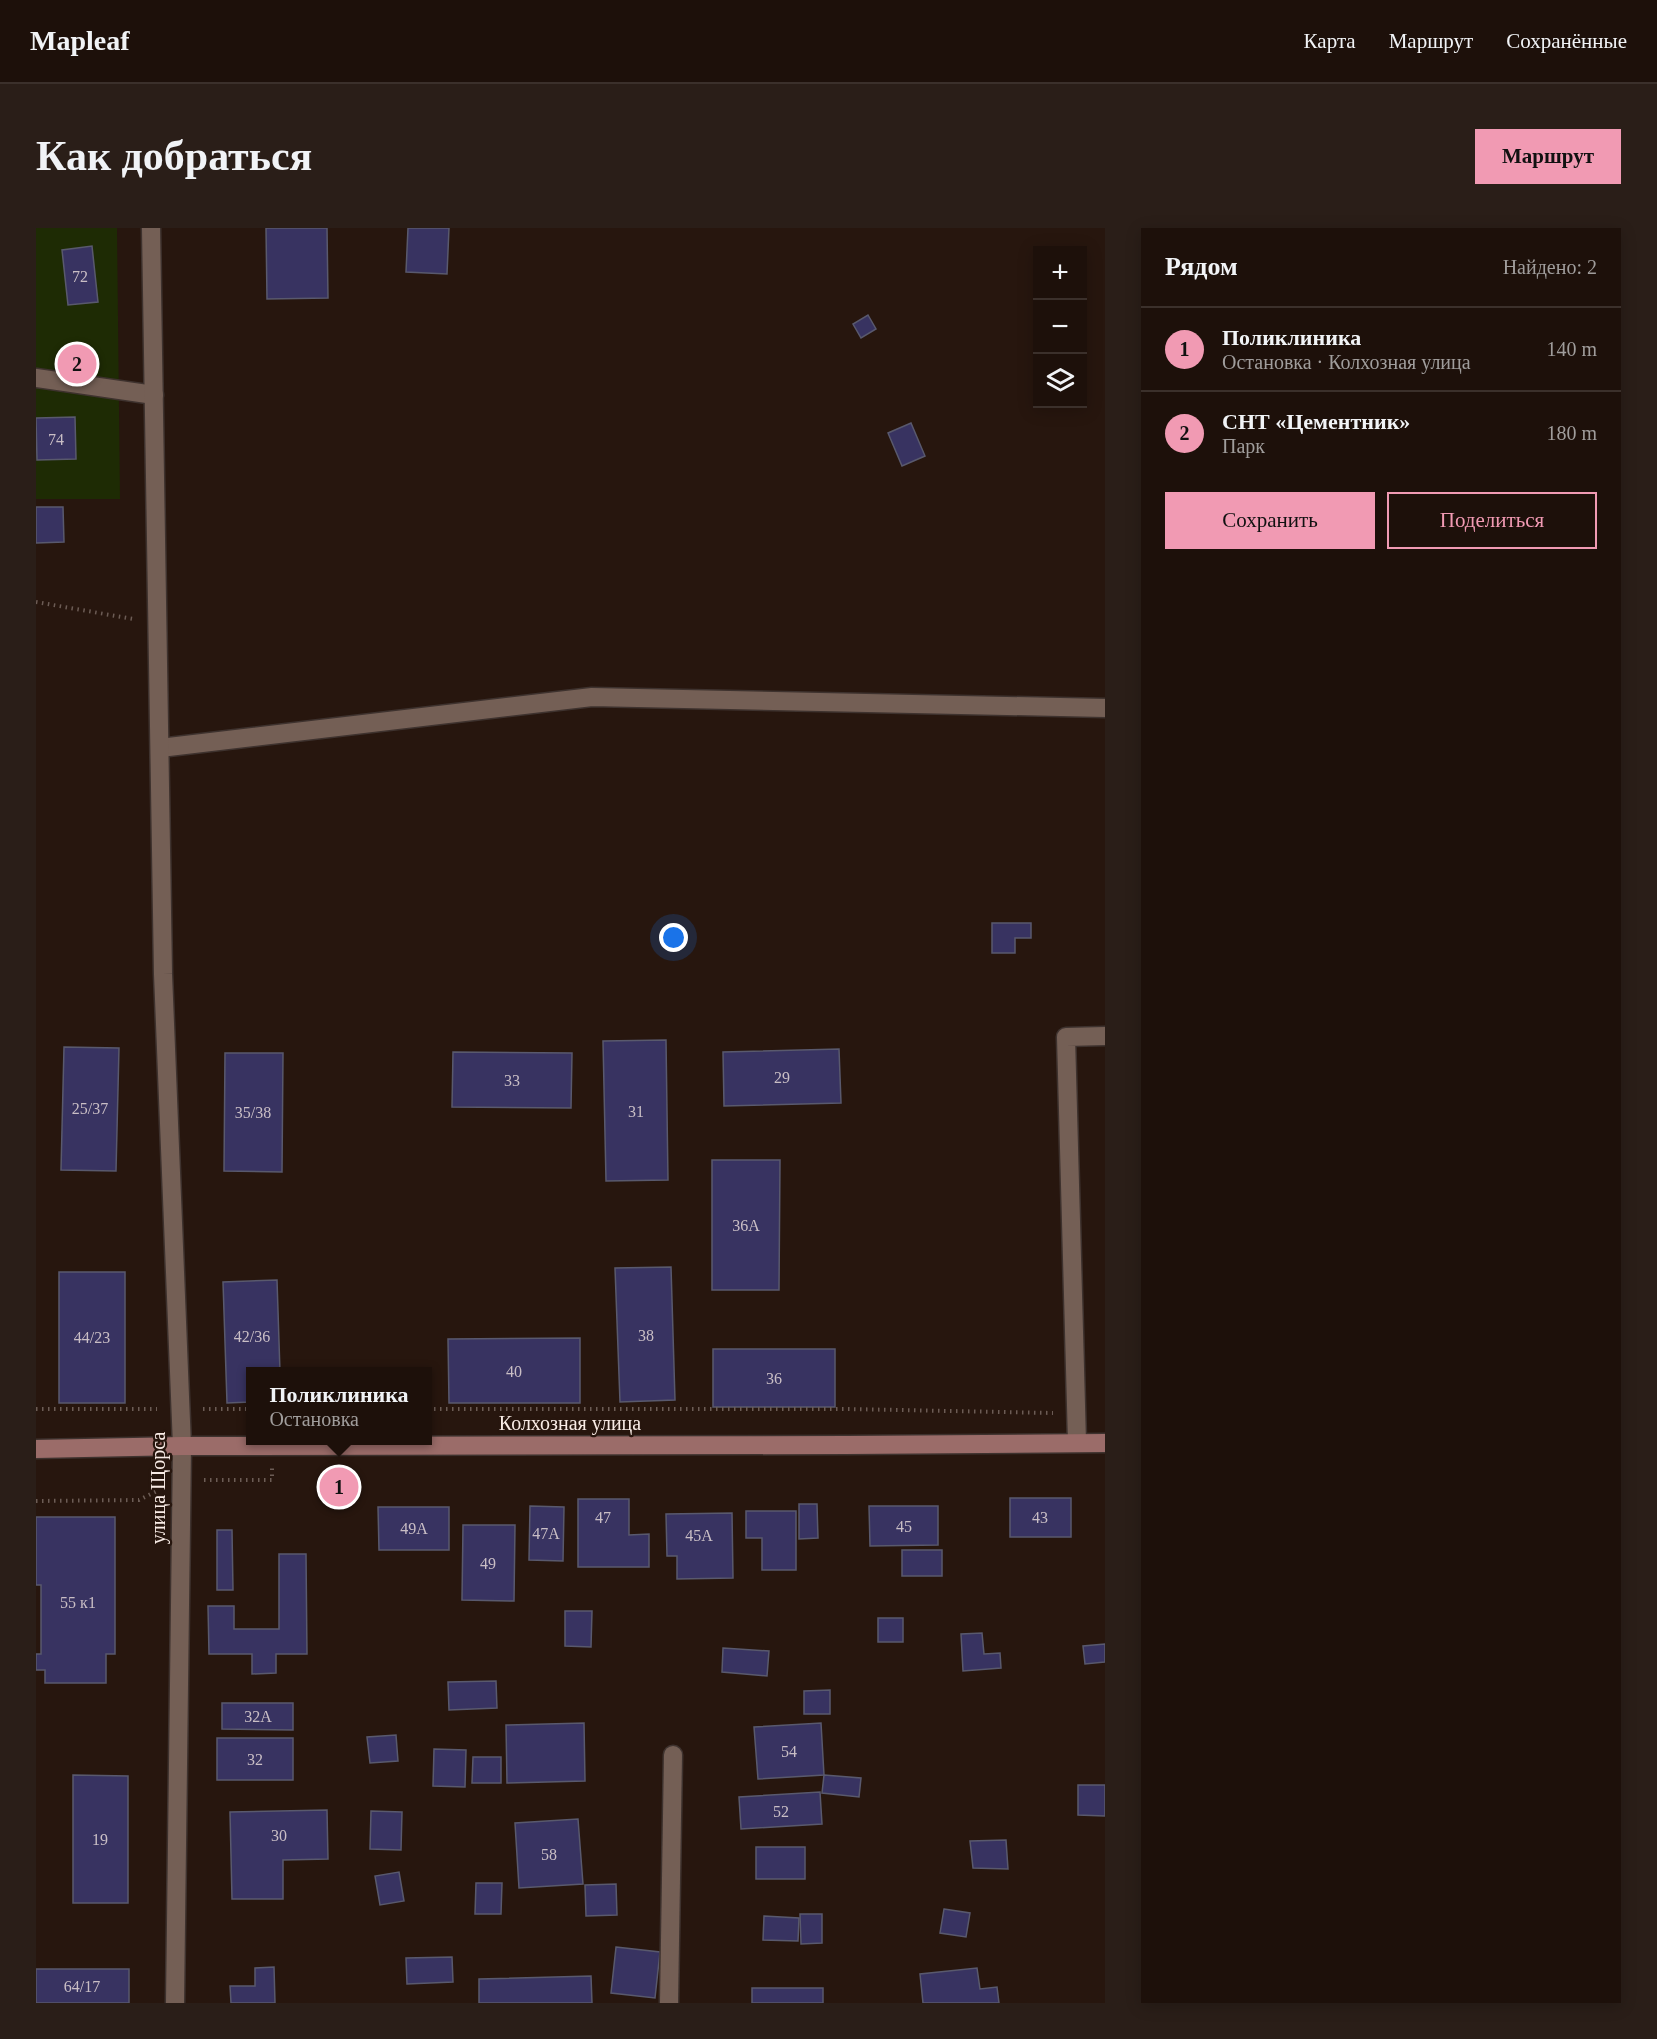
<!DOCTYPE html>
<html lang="ru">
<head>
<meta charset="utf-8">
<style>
	body { margin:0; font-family:"Times New Roman",serif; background:#2a1e18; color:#f1f3f6 }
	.controls { position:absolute; right:18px; top:18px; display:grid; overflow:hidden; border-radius:0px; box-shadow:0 3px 15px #0003 }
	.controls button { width:54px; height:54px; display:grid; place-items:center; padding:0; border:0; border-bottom:2px solid #3b302b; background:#1d100a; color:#f1f3f6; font:30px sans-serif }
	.you { position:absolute; left:638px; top:710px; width:21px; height:21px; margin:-15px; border:4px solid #fff; border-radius:50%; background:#1a73e8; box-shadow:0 0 0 9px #1a73e833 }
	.badge { display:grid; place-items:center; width:39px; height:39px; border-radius:50%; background:#f19ab3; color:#111; font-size:20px; font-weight:700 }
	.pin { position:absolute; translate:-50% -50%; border:3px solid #fff; box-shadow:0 2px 6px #0006 }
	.popup { position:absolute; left:210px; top:1139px; width:186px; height:78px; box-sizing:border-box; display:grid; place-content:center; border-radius:0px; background:#1d100a; filter:drop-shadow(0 2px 4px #0005); font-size:20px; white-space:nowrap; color:#a09d9c }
	.popup b { font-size:22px; color:#f1f3f6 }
	.popup::after { content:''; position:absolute; left:50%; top:100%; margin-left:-12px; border:12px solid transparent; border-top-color:#1d100a }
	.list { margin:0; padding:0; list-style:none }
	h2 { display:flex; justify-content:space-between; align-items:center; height:78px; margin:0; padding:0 24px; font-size:26px }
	h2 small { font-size:20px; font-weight:400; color:#a09d9c }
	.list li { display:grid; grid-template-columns:39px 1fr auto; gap:18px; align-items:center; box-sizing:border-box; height:84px; padding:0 24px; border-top:2px solid #3b302b }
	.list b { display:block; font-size:22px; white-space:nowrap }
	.list p { margin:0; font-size:20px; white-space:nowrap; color:#a09d9c }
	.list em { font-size:20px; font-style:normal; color:#a09d9c }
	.actions { display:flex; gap:12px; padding:18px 24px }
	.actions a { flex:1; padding:14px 0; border:2px solid #f19ab3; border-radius:0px; text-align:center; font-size:21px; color:#f19ab3 }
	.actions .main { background:#f19ab3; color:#111 }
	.icon { flex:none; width:33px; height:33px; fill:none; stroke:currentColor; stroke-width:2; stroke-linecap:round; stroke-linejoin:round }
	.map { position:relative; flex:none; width:1069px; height:1775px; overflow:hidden; border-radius:0px }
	header { display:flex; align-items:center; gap:36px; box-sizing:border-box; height:84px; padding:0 30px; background:#1d100a; border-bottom:2px solid #3b302b }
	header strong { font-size:28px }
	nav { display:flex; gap:33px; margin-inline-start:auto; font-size:21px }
	.intro { display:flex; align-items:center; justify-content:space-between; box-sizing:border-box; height:144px; padding:0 36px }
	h1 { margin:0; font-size:42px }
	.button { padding:15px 27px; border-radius:0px; background:#f19ab3; color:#111; font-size:21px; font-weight:700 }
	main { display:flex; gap:36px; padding:0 36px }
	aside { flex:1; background:#1d100a; border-radius:0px; box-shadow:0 3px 15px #0003 }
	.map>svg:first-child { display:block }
	.green { fill:#1e2b04 }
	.building { fill:#383361; stroke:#59596d; stroke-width:1.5 }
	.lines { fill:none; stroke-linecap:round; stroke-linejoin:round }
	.lane-casing { stroke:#3e322e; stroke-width:21 }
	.street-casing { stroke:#3e322e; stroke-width:21 }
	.secondary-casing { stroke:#3e322e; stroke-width:21 }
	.path { stroke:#6c5c55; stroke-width:4; stroke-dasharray:1.5 4.5; stroke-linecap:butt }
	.lane { stroke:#745f55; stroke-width:18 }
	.street { stroke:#745f55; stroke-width:18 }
	.secondary { stroke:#9b6c69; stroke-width:18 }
	.labels { text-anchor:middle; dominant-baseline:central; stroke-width:4.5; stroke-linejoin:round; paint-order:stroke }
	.number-label { font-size:16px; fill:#c9bec5 }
	.street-label { font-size:20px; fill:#f9ece6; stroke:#27160e }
</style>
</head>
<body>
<header>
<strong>Mapleaf</strong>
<nav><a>Карта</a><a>Маршрут</a><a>Сохранённые</a></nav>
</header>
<div class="intro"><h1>Как добраться</h1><a class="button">Маршрут</a></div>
<main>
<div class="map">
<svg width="1069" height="1775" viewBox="0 0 1069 1775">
	<rect width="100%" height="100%" fill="#27160e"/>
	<polygon class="green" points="0,0 81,0 84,271 0,271"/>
	<g class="building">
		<polygon points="230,0 291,0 292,70 231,71"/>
		<polygon points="372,0 413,0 411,46 370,44"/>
		<polygon points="56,18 62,74 32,77 26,22"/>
		<polygon points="832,87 840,101 825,110 817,96"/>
		<polygon points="39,189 40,231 1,232 0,190"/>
		<polygon points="875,195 889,228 866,238 852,205"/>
		<polygon points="0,279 27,279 28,314 0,315"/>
		<polygon points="956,695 995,695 995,710 979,710 979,725 956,725"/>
		<polygon points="630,812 632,952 570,953 567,813"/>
		<polygon points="28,819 83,820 80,943 25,942"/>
		<polygon points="803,821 805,875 688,878 687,824"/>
		<polygon points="417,824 536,825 535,880 416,879"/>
		<polygon points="189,825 247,825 246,944 188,943"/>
		<polygon points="676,932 744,932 743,1062 676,1062"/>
		<polygon points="635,1039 639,1172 584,1174 579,1040"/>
		<rect x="23" y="1044" width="66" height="131"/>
		<polygon points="241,1052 244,1144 214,1144 214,1174 191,1175 187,1054"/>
		<polygon points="544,1110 544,1175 413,1175 412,1111"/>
		<rect x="677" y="1121" width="122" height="58"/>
		<rect x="974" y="1270" width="61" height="39"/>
		<polygon points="542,1271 593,1271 593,1307 613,1306 613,1339 542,1339"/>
		<polygon points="763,1276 781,1276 782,1310 763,1311"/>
		<polygon points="494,1278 528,1279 527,1333 493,1332"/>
		<polygon points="833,1278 902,1278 902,1317 834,1318"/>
		<polygon points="342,1279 413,1279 413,1322 343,1322"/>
		<polygon points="710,1283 760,1283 760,1342 726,1342 726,1310 710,1310"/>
		<polygon points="696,1285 697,1350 641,1351 641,1328 631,1328 630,1286"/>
		<polygon points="0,1289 79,1289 79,1426 70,1426 70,1455 9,1455 9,1442 0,1442 0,1426 5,1426 5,1357 0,1357"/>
		<polygon points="427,1297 479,1297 478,1373 426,1372"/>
		<polygon points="181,1302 196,1302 197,1362 181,1362"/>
		<rect x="866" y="1322" width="40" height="26"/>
		<polygon points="243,1326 270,1326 271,1426 240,1426 240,1445 216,1446 216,1426 173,1426 172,1378 198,1378 198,1401 243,1401"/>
		<polygon points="529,1383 556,1383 555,1419 529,1418"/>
		<rect x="842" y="1390" width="25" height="24"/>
		<polygon points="946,1405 948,1426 964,1425 965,1440 927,1443 925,1406"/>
		<polygon points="1069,1416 1069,1434 1049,1436 1047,1418"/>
		<polygon points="687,1420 733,1423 731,1448 686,1444"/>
		<polygon points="460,1453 461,1480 413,1482 412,1454"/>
		<polygon points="794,1462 794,1486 768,1486 768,1463"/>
		<polygon points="186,1475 257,1475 257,1502 186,1501"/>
		<polygon points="548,1495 549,1553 471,1555 470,1497"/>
		<polygon points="785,1495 788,1547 722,1551 718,1499"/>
		<polygon points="360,1507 362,1533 334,1535 331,1509"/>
		<rect x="181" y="1510" width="76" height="42"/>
		<polygon points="398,1521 430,1522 429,1559 397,1558"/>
		<polygon points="437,1529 465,1529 465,1555 436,1555"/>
		<polygon points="37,1547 92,1548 92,1675 37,1675"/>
		<polygon points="788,1547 825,1550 823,1569 786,1565"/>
		<polygon points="1042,1557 1069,1557 1069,1588 1042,1587"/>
		<polygon points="784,1564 786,1596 705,1601 703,1569"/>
		<polygon points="291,1582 292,1631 247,1632 247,1671 196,1671 194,1584"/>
		<polygon points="335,1583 366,1584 365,1622 334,1621"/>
		<polygon points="542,1591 547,1656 483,1660 479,1595"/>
		<polygon points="970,1612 972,1641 937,1640 934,1613"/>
		<rect x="720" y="1619" width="49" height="32"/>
		<polygon points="363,1644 368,1673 344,1677 339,1648"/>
		<polygon points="440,1655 466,1655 465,1686 439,1686"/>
		<polygon points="580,1656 581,1687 550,1688 549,1657"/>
		<polygon points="908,1681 934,1685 930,1709 904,1705"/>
		<polygon points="764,1686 786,1686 786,1715 765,1716"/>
		<polygon points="728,1688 763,1690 762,1713 727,1712"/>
		<polygon points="580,1719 624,1724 619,1770 575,1765"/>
		<polygon points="416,1729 417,1754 371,1756 370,1730"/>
		<polygon points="238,1739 239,1775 195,1775 194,1758 219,1758 219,1740"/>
		<polygon points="941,1740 944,1761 961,1759 963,1775 887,1775 884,1746"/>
		<rect x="0" y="1741" width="93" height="34"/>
		<polygon points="555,1748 556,1775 443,1775 443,1751"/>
		<rect x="716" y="1760" width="71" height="15"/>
	</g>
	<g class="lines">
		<g class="lane-casing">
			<g id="lane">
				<polyline points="0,150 118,167"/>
				<polyline points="124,520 556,469 1069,480"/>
				<polyline points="1041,1214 1030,809 1069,808"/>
				<polyline points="633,1775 637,1527"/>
			</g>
		</g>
		<g class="street-casing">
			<polyline id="street" points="115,0 127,746 146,1218 139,1775"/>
		</g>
		<g class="secondary-casing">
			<polyline id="secondary" points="0,1221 146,1218 811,1217 1069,1215"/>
		</g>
		<g class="path">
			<polyline points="0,374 97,391"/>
			<polyline points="0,1181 121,1181"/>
			<polyline points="167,1181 214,1181"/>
			<polyline points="392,1181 811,1181 1017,1185"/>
			<polyline points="168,1252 236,1252 236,1240"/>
			<polyline points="0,1273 103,1272 121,1263"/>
		</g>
		<use href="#lane" class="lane"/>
		<use href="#street" class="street"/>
		<use href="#secondary" class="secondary"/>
	</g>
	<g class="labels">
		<g class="number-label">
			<text x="44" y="48">72</text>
			<text x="20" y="211">74</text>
			<text x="746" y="849">29</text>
			<text x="476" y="852">33</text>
			<text x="54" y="880">25/37</text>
			<text x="600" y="883">31</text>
			<text x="217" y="884">35/38</text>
			<text x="710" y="997">36А</text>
			<text x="610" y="1107">38</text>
			<text x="216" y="1108">42/36</text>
			<text x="56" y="1109">44/23</text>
			<text x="478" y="1143">40</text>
			<text x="738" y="1150">36</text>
			<text x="567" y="1289">47</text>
			<text x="1004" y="1289">43</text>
			<text x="868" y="1298">45</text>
			<text x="378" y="1300">49А</text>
			<text x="510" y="1305">47А</text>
			<text x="663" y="1307">45А</text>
			<text x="452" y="1335">49</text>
			<text x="42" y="1374">55 к1</text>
			<text x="222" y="1488">32А</text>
			<text x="753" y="1523">54</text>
			<text x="219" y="1531">32</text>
			<text x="745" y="1583">52</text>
			<text x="243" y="1607">30</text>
			<text x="64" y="1611">19</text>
			<text x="513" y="1626">58</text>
			<text x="46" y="1758">64/17</text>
		</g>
		<g class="street-label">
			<text x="534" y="1195">Колхозная улица</text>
			<text transform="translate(122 1260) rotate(-90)">улица Щорса</text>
		</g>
	</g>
</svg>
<div class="controls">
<button>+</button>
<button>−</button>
<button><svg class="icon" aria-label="layers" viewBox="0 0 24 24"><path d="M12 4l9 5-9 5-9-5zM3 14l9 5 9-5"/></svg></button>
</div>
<div class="you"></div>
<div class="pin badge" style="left:303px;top:1259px">1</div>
<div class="popup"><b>Поликлиника</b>Остановка</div>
<div class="pin badge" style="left:41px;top:136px">2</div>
</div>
<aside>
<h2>Рядом<small>Найдено: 2</small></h2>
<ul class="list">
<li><span class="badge">1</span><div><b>Поликлиника</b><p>Остановка · Колхозная улица</p></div><em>140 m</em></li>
<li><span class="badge">2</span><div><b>СНТ «Цементник»</b><p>Парк</p></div><em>180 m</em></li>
</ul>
<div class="actions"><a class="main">Сохранить</a><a>Поделиться</a></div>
</aside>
</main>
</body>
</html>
